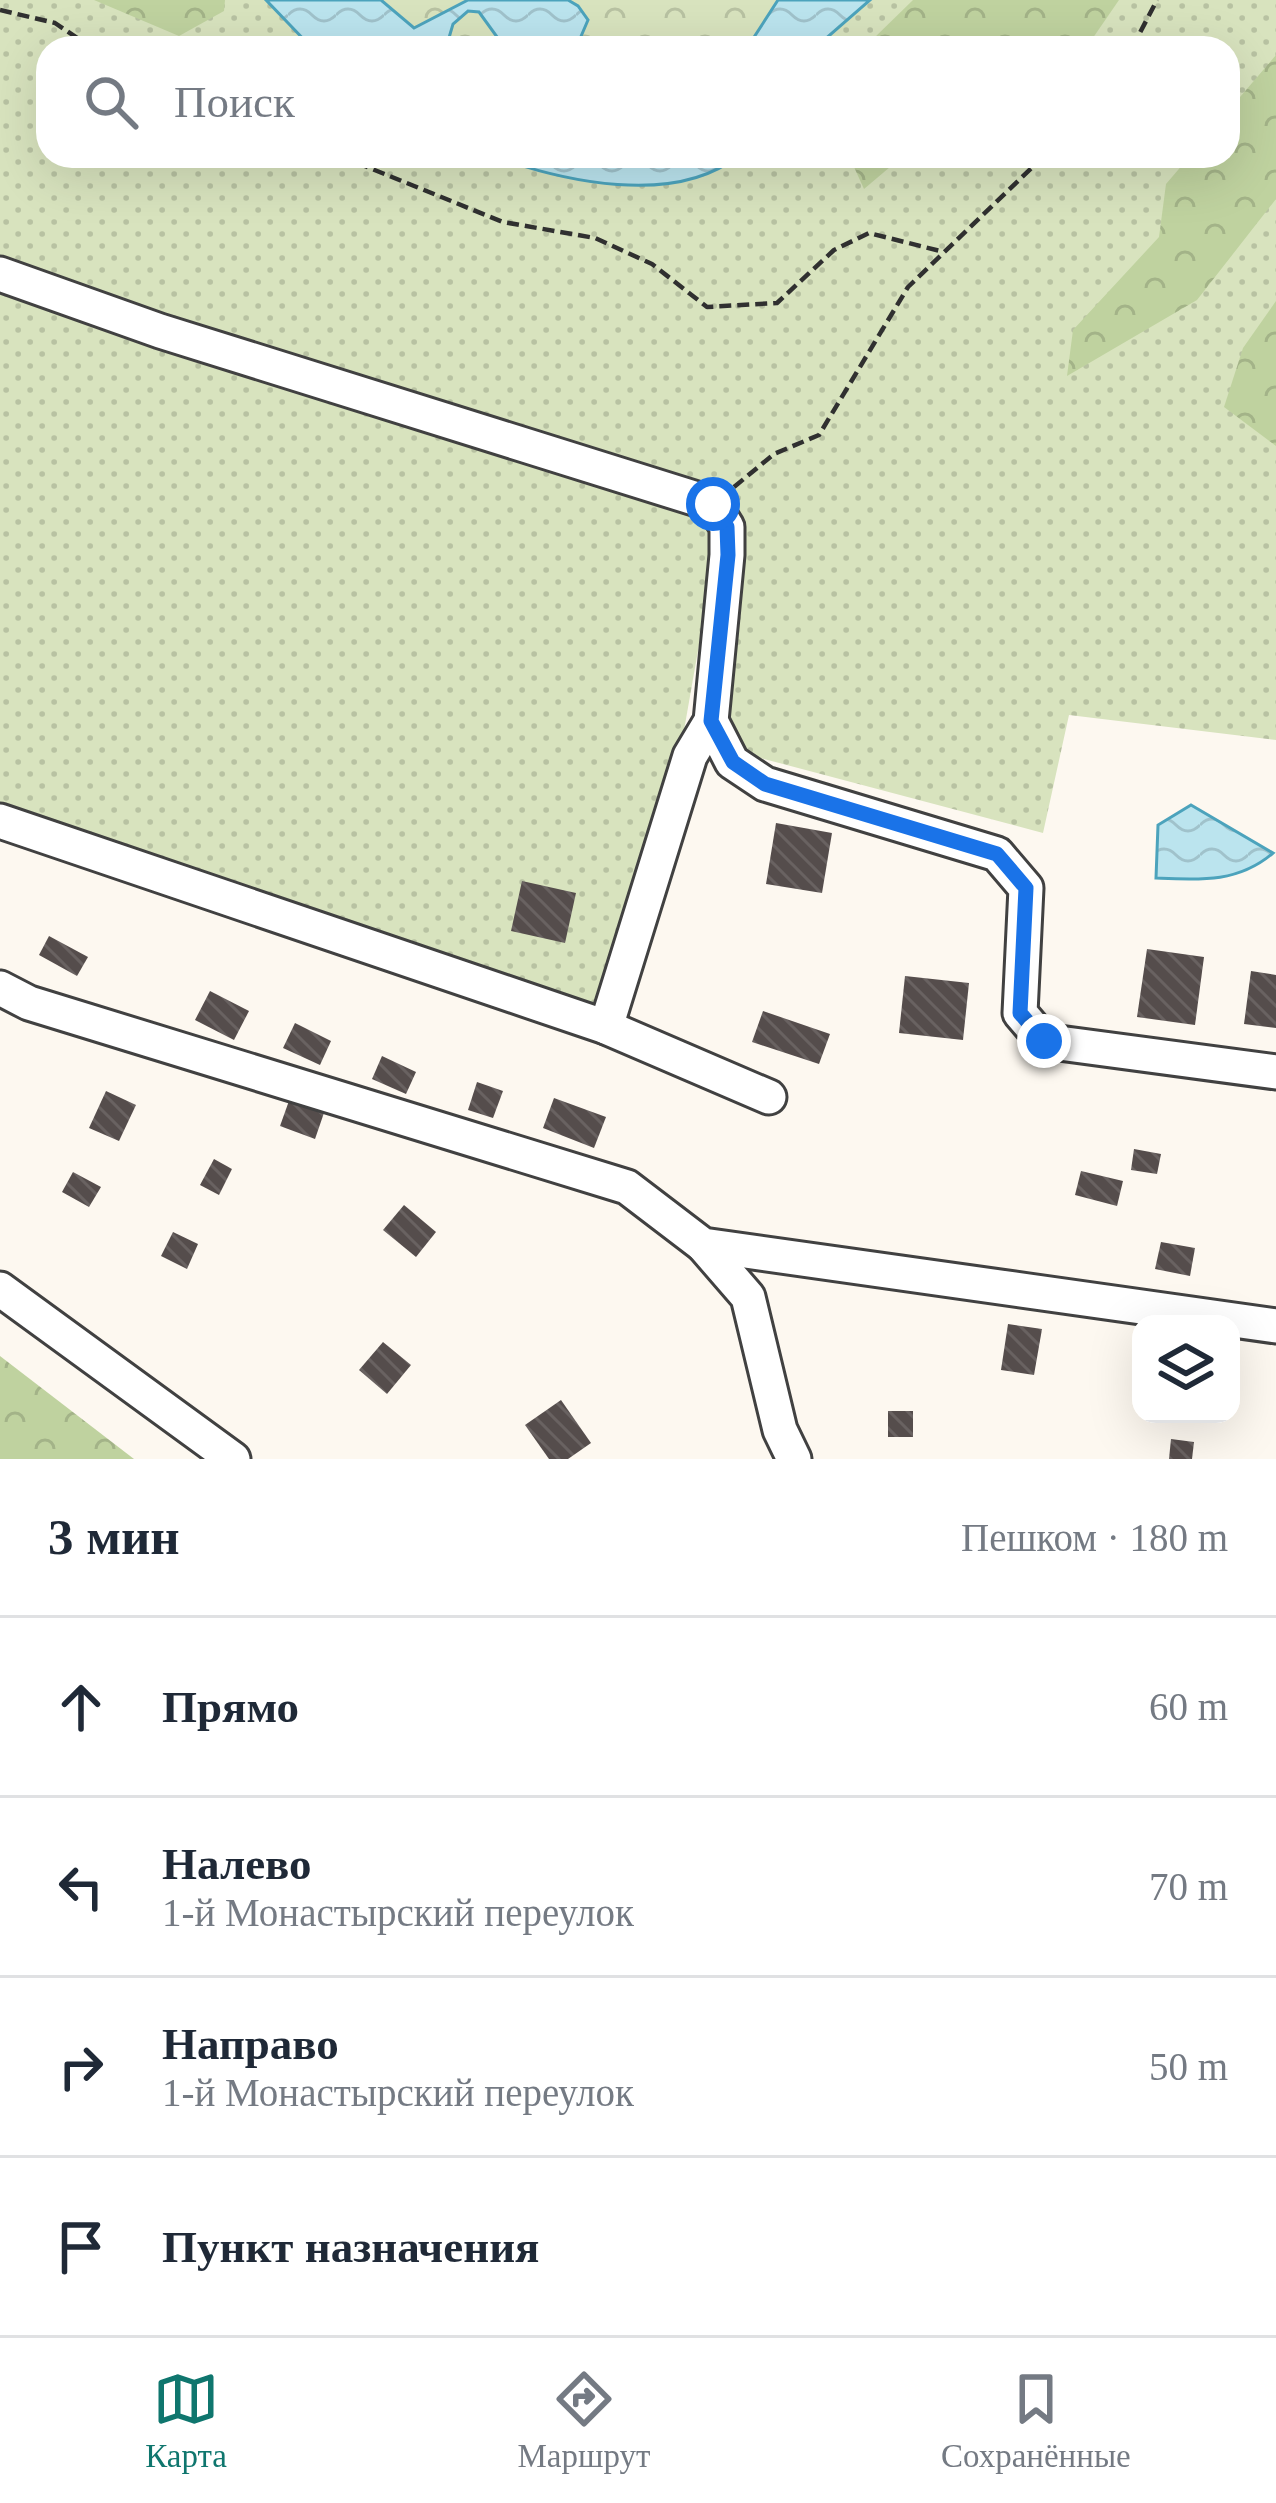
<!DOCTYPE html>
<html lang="ru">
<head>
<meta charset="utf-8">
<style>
	body { margin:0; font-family:Georgia,serif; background:#f6f6f7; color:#1f2937 }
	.controls { position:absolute; right:36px; bottom:36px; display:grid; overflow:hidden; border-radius:24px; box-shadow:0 12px 48px #0002 }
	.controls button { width:108px; height:108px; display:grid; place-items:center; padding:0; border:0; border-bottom:3px solid #e0e1e3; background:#fff; color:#1f2937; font:60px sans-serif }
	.stop { position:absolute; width:36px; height:36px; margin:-27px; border:9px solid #1a73e8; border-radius:50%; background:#fff }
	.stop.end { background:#1a73e8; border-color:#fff; box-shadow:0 3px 12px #0008 }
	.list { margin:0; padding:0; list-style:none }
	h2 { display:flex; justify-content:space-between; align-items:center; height:156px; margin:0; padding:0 48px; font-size:51px }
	h2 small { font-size:39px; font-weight:400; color:#747a83 }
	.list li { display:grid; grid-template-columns:78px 1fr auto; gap:36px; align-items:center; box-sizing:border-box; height:180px; padding:0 48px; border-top:3px solid #e0e1e3 }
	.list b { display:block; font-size:45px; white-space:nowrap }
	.list p { margin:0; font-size:39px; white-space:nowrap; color:#747a83 }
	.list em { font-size:39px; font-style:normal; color:#747a83 }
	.icon { flex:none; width:66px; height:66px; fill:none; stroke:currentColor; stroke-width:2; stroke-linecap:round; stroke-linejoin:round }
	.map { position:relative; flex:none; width:1276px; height:1459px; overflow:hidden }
	.search { position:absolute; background:#fff; box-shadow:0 12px 48px #0002; left:36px; right:36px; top:36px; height:132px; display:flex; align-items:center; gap:30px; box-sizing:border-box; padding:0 42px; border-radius:36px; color:#747a83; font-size:45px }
	.sheet { height:876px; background:#fff }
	nav { display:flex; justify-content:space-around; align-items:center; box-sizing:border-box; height:168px; border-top:3px solid #e0e1e3; background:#fff; font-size:33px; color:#747a83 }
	nav a { display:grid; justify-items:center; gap:6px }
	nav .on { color:#0f766e }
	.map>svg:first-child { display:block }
	.grass { fill:url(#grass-dots) }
	.forest { fill:url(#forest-crowns) }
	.park { fill:url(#park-crowns) }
	.water { fill:url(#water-waves); stroke:#4ca3bc; stroke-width:3 }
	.building { fill:url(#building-back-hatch) }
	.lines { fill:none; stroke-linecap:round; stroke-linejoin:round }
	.minor-casing { stroke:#414141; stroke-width:39 }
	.path { stroke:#303030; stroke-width:4.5; stroke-dasharray:12 6; stroke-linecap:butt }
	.minor { stroke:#fff; stroke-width:33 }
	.route { stroke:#1a73e8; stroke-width:15 }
</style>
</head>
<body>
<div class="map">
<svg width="1276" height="1459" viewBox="0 0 1276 1459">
	<defs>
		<pattern id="grass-dots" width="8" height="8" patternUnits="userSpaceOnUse" patternTransform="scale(3)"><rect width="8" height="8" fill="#d8e3be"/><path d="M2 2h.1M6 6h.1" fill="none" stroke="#b8c2a2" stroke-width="1.8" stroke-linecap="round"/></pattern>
		<pattern id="forest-crowns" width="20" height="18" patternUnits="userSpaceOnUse" patternTransform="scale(3)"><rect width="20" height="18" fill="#bfd29f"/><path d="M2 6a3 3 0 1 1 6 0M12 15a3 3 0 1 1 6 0" fill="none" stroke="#a3b388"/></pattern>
		<pattern id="park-crowns" width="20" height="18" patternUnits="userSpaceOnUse" patternTransform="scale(3)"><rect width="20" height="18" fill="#d8e3be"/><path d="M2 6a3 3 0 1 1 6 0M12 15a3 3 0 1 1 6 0" fill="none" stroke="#b8c2a2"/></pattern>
		<pattern id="water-waves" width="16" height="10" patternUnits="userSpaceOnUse" patternTransform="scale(3)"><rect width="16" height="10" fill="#bbe4ee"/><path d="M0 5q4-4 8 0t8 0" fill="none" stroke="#a0c2cb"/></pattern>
		<pattern id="building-back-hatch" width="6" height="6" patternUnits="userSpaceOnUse" patternTransform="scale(3)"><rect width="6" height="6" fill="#554d4c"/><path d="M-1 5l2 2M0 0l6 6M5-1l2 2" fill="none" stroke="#696261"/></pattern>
	</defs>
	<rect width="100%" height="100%" fill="#fdf8f0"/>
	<g class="grass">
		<path d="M0,0h266l46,48h-264v108h445c69,25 182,50 245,0h490v-108h-413l55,-48h406v740l-207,-25 -26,118 -309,-82 -15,-24 5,-229 -42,-21 -502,-153 -180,-65z"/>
		<polygon points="0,286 698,512 716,548 683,736 604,1001 587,1008 0,808"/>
	</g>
	<g class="forest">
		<polygon points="94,0 225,0 224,11 179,36"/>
		<polygon points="913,0 1119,0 1086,48 869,48 872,40"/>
		<polygon points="1276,55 1276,199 1197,300 1067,376 1073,330 1159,237 1166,184 1190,156 1228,156 1228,111"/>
		<polygon points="849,156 903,156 864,189"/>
		<polygon points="1276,301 1276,446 1224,407 1243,348"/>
		<polygon points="0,1356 134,1459 0,1459"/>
	</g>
	<g class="park">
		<polygon points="381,0 468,0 414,28"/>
		<polygon points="568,0 778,0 747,48 576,48 581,42"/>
		<polygon points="468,11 479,11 505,48 446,48 453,24"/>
	</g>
	<g class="water">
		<polygon points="266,0 381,0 414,28 468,0 568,0 578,6 588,20 576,48 505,48 479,12 468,11 453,24 446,48 312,48"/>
		<polygon points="778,0 870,0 815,48 747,48"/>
		<path d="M493,156h245c-64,51 -176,25 -245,0z"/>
		<path d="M1191,805l82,48c-35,30 -73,27 -117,25l2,-53z"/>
	</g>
	<g class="building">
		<polygon points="776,823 832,833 822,893 766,884"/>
		<polygon points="522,881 576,893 565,943 511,931"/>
		<polygon points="49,936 88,957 77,976 39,955"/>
		<polygon points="1147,949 1204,957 1195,1025 1137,1017"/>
		<polygon points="1251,971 1276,975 1276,1028 1244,1024"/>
		<polygon points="905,976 969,983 963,1040 899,1033"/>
		<polygon points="210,991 249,1011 234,1040 195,1020"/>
		<polygon points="763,1011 830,1034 819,1064 752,1042"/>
		<polygon points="295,1023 331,1041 320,1065 283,1048"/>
		<polygon points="382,1056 416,1072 406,1094 372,1079"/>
		<polygon points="477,1082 503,1091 493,1118 468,1110"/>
		<polygon points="106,1091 136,1105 119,1141 89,1128"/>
		<polygon points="290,1098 325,1110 315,1139 280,1126"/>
		<polygon points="554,1098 606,1117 594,1148 543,1128"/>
		<polygon points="1134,1149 1161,1154 1157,1174 1131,1170"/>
		<polygon points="214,1159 232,1169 219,1195 200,1185"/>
		<polygon points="1081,1171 1123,1181 1117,1206 1075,1195"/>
		<polygon points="73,1172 101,1187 89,1207 62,1192"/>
		<polygon points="404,1205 436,1232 416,1257 383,1230"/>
		<polygon points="173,1232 198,1244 187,1269 161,1256"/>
		<polygon points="1161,1242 1195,1248 1190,1276 1155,1269"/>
		<polygon points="1008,1324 1042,1329 1034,1375 1001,1370"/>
		<polygon points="383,1342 411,1365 387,1394 359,1370"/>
		<polygon points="561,1400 591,1443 568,1459 549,1459 525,1425"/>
		<rect x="888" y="1411" width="25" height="26"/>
		<polygon points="1171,1439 1194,1442 1192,1459 1169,1459"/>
	</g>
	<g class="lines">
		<g class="minor-casing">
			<g id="minor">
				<polyline points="0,274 160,331 713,504 727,527 727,555 711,721 690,756 606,1027"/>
				<polyline points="711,721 732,762 765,784 997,854 1026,888 1020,1013 1044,1041 1276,1072"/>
				<polyline points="0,821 606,1027 769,1097"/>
				<polyline points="0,988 29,1003 627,1187 703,1245 1276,1326"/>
				<polyline points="703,1245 748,1297 780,1430 794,1459"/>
				<polyline points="0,1289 233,1459"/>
			</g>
		</g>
		<g class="path">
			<polyline points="0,10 55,23 92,48"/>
			<polyline points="1132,48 1157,0"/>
			<polyline points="340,156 503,222 595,238 652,264 707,307 777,303 834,250 869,233 944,252"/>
			<polyline points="734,487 774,454 819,435 908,287 1044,156"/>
		</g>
		<use href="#minor" class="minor"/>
	</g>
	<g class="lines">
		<polyline class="route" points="713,504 727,527 728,555 711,721 733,762 765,784 997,854 1026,888 1020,1013 1044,1041"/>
	</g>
</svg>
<div class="controls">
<button><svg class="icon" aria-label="layers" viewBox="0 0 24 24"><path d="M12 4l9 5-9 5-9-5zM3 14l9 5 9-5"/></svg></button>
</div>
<div class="stop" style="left:713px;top:504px"></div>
<div class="stop end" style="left:1044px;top:1041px"></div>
<div class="search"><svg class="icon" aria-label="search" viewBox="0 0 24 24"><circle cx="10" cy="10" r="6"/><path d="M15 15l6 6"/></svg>Поиск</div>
</div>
<section class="sheet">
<h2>3 мин<small>Пешком · 180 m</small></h2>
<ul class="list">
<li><svg class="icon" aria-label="ahead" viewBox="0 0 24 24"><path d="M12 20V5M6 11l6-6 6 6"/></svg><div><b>Прямо</b></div><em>60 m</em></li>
<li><svg class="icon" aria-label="left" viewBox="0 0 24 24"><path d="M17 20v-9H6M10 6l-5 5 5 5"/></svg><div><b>Налево</b><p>1-й Монастырский переулок</p></div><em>70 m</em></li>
<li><svg class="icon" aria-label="right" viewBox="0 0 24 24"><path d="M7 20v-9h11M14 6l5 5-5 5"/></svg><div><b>Направо</b><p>1-й Монастырский переулок</p></div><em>50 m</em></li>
<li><svg class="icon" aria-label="arrive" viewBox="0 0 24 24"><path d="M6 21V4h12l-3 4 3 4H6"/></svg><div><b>Пункт назначения</b></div></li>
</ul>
</section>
<nav>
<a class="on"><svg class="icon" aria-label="map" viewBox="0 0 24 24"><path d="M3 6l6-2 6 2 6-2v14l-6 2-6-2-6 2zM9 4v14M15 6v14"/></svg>Карта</a>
<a><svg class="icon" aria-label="directions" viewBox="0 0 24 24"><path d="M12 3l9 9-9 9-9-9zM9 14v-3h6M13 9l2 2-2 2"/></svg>Маршрут</a>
<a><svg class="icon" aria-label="saved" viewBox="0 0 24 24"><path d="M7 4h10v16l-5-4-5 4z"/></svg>Сохранённые</a>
</nav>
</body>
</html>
